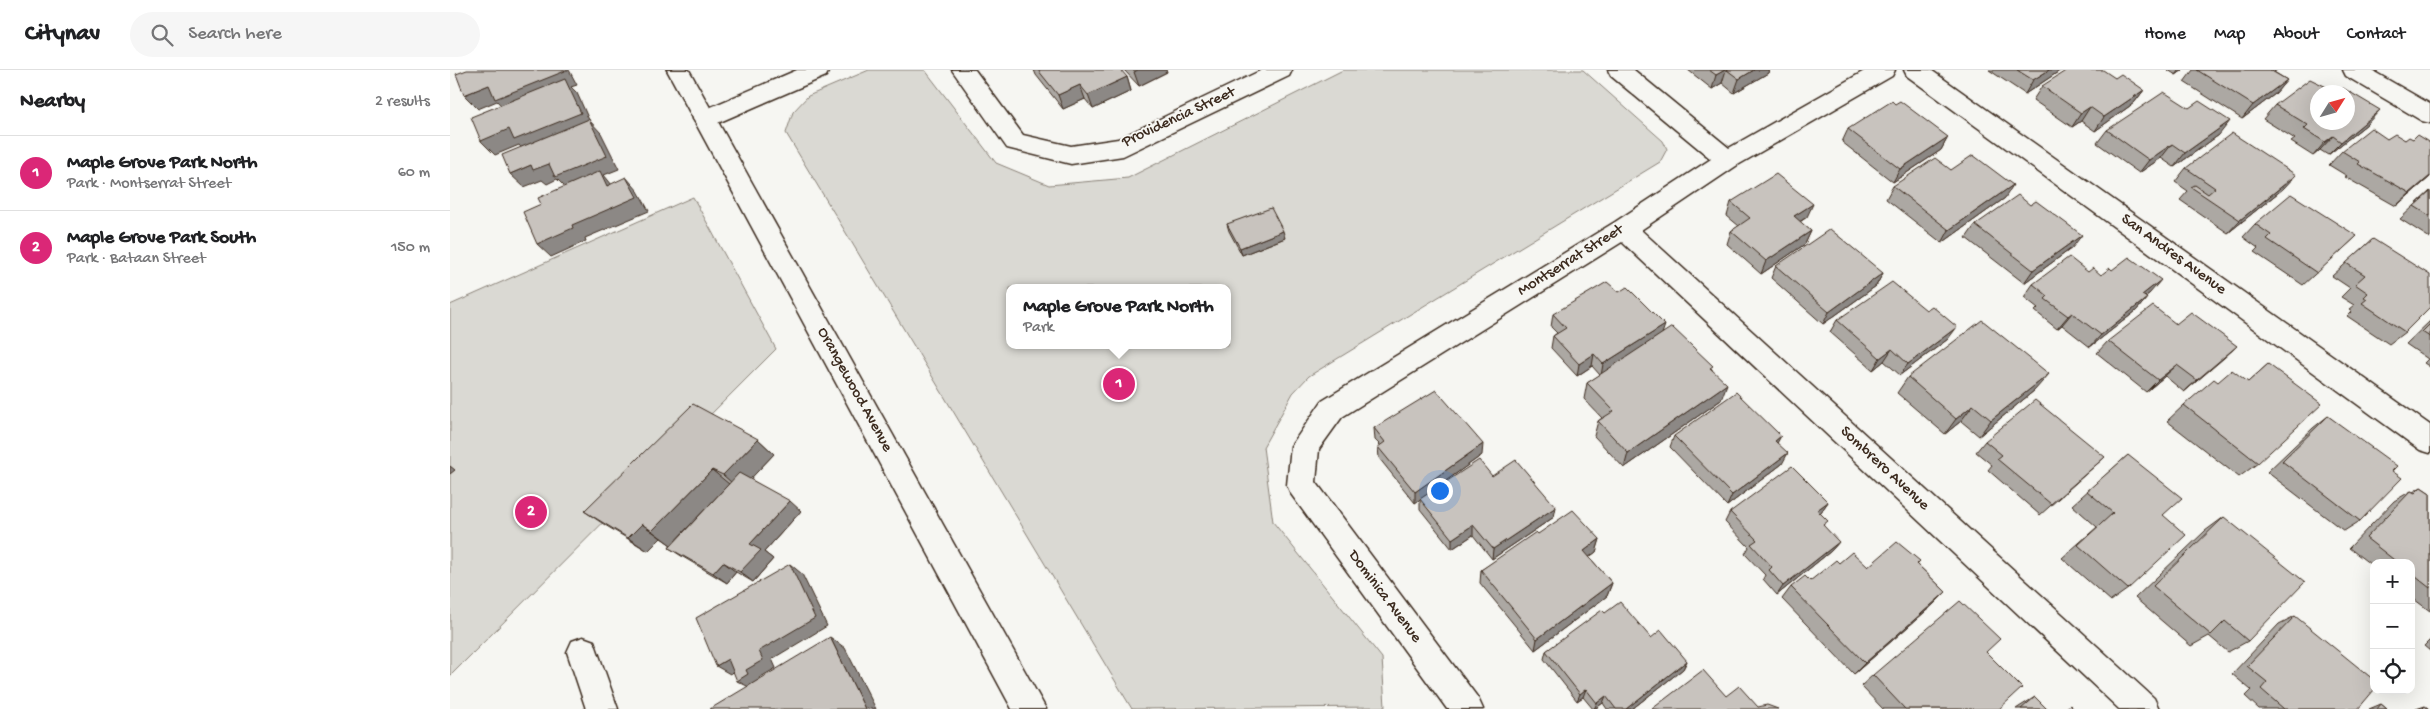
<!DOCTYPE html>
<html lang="en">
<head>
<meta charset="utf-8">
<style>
	body { margin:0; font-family:"Gochi Hand",sans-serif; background:#f6f6f6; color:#202124 }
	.controls { position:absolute; right:15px; bottom:15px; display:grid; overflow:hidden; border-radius:10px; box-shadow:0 5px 20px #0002 }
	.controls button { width:45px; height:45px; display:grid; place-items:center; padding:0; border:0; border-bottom:1px solid #e0e0e0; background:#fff; color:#202124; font:25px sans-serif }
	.compass { position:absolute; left:1860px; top:15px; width:45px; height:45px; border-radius:50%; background:#fff; box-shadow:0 5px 20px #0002; rotate:53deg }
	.you { position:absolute; left:989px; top:420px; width:18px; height:18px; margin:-12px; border:4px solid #fff; border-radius:50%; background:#1a73e8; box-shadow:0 0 0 8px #1a73e833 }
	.badge { display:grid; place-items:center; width:32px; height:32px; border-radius:50%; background:#db2777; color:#fff; font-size:16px; font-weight:700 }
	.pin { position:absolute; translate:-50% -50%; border:2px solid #fff; box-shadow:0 1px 5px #0006 }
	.popup { position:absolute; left:556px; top:214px; width:225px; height:65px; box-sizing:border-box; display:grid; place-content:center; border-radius:10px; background:#fff; filter:drop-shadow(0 1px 4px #0005); font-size:16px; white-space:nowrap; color:#757577 }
	.popup b { font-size:19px; color:#202124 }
	.popup::after { content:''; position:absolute; left:50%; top:100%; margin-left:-10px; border:10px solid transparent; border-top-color:#fff }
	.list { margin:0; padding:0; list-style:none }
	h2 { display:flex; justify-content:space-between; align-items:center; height:65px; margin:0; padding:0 20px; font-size:21px }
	h2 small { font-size:16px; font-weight:400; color:#757577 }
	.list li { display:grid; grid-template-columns:32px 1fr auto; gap:15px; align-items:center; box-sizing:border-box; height:75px; padding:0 20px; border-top:1px solid #e0e0e0 }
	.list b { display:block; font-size:19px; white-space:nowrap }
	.list p { margin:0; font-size:16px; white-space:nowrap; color:#757577 }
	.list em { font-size:16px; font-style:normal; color:#757577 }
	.icon { flex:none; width:28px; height:28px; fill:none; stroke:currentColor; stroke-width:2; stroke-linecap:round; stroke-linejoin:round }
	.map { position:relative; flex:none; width:1980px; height:639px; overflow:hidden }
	header { display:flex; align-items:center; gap:30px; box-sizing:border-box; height:70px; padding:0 25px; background:#fff; border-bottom:1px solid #e0e0e0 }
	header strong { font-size:24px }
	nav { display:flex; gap:28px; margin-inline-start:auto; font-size:18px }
	.search { width:350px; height:45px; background:#f6f6f6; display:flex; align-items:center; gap:12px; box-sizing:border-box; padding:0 18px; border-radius:28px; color:#757577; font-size:19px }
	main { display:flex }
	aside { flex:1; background:#fff }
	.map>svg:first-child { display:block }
	.green { fill:#dad9d3; stroke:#8a8278; fill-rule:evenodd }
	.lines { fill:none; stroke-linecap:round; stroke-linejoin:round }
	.minor-casing { stroke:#3b2a1e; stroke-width:3 }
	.tertiary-casing { stroke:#3b2a1e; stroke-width:3 }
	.minor { fill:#f6f6f2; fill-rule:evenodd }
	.tertiary { fill:#f6f6f2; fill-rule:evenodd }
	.wall { fill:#aca8a3; stroke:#3b2a1e }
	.shaded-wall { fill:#8c8885; stroke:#3b2a1e }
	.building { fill:#c8c3be; stroke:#3b2a1e }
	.labels { text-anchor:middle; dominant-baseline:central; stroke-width:4; stroke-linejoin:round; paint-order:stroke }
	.street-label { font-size:16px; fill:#3b2a1e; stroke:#f6f6f2 }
</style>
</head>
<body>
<header>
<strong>Citynav</strong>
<div class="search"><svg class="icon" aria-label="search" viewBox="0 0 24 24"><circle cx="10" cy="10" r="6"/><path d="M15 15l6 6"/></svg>Search here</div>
<nav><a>Home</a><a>Map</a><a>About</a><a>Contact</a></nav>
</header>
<main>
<aside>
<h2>Nearby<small>2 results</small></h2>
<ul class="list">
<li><span class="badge">1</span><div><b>Maple Grove Park North</b><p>Park · Montserrat Street</p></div><em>60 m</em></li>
<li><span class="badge">2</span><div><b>Maple Grove Park South</b><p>Park · Bataan Street</p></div><em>150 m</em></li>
</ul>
</aside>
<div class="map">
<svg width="1980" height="639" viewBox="0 0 1980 639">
	<rect width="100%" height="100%" fill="#f6f6f2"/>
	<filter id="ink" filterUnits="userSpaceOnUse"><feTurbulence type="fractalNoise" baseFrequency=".02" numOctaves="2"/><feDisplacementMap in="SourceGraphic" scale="10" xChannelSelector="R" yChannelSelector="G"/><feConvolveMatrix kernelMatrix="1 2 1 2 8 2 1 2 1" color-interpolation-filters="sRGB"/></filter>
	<g filter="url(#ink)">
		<g class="green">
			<path d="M419,0h56l71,93 53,22 79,-7 215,-108h240l80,71 4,8 -7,13 -351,214 -16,17 -30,54 10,75 109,136 3,49 -253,2 -346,-576 7,-21 15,-16zM560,218h218v57h-218z"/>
			<polygon points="243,127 326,279 0,606 0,235"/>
		</g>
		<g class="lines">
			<g class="minor-casing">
				<g id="minor">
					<polygon points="347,0 379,0 376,6 263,55 255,57 247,55 243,49 247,43"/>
					<polygon points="502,0 525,0 573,65 621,76 668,69 812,0 842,0 839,6 673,86 621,94 557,78"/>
					<polygon points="1158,0 1184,0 1279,78 1416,0 1445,0 1442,6 1286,96 1191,160 1704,628 1709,639 1669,639 1172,172 892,347 869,379 866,412 1028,628 1033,639 997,639 841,424 837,415 841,376 872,331 1165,152 1261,89 1161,6"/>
					<polygon points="1893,0 1921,0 1980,34 1980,53 1972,51 1896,6"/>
					<polygon points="133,567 144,571 168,639 136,639 117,582 122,571"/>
				</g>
			</g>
			<g class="tertiary-casing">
				<g id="tertiary">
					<polygon points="217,0 239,0 596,639 562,639"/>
					<polygon points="1454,0 1481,0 1980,355 1980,383 1970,380 1457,6"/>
				</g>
			</g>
			<use href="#minor" class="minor"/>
			<use href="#tertiary" class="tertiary"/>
		</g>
		<g class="wall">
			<polygon points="584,0 677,7 681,21 643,39 635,29 613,39 586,5"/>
			<polygon points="674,0 716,0 717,2 689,16"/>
			<polygon points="1238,0 1319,0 1318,3 1284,23 1272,13 1262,19"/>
			<polygon points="1539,0 1611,0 1575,24"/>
			<polygon points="1718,0 1733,0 1726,5"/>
			<polygon points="1743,0 1827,0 1824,2 1837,10 1825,24 1792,49 1734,12"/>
			<polygon points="1665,8 1694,20 1684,33 1645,61 1631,51 1622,57 1583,30 1592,16"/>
			<polygon points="1825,35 1917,54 1878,85 1870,80 1863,86 1841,72 1845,69 1813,49"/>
			<polygon points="1398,59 1498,67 1491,80 1443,112 1392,72"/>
			<polygon points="1657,60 1769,65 1724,97 1711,88 1689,103 1647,73"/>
			<polygon points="1937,69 1955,70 1963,69 1980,107 1946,136 1895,107 1897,106 1879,95 1892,81"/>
			<polygon points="1736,98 1834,118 1778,163 1730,130 1738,121 1725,112"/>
			<polygon points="1501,100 1555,128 1492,173 1436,129 1443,116"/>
			<polygon points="1980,121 1980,168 1950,149"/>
			<polygon points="1281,132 1357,147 1350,152 1361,161 1355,174 1311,204 1277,174 1281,161 1289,156 1277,146"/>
			<polygon points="777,154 835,168 792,185 779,161"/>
			<polygon points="1805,154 1907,166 1853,215 1804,182 1808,178 1793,167"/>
			<polygon points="1525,155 1622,178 1574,213 1516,168"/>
			<polygon points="1923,169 1955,262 1939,274 1897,246 1902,241 1899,239 1904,235 1891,227 1900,218 1882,206"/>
			<polygon points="1326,196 1433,203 1426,216 1373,254 1321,208"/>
			<polygon points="1638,202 1651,205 1700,223 1695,227 1697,228 1686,241 1640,277 1612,255 1607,259 1585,241 1588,238 1574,227 1583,214"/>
			<polygon points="1103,244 1212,264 1262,299 1271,330 1174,398 1144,366 1148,351 1152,348 1134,329 1137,313 1150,305 1142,296 1127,306 1101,278 1103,266 1107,263 1101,257"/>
			<polygon points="1387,250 1498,269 1450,305 1434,291 1423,300 1380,262"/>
			<polygon points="1980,251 1980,297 1974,293 1978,289 1956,274"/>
			<polygon points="1726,254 1787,276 1734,322 1715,306 1696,322 1647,283 1658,271"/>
			<polygon points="1818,294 1808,393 1789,407 1717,351 1734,335 1798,312"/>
			<polygon points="1458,307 1585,320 1529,366 1511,351 1495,364 1447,323"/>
			<polygon points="1878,346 1942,401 1910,451 1894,461 1817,402 1863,358"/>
			<polygon points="924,358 1032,385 977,424 1042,406 1104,447 1042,489 1023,465 1002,479 970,439 970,429 965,433 929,388 928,377 930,375 925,370"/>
			<polygon points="1224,366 1327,373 1332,394 1277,436 1220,377"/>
			<polygon points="308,369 324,384 300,409 351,441 314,482 323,489 303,512 286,502 277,513 233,487 219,478 221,475 211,468 198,481 155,455 134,441"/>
			<polygon points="1535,371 1655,387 1590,445 1538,400 1542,395 1526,382"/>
			<polygon points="1678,385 1713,445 1678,519 1661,531 1612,488 1647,457 1622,435"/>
			<polygon points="1971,417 1980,423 1980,541 1961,527 1961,493 1924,493 1924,497 1899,478 1944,431 1961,421 1963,422"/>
			<polygon points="1378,432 1370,443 1374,457 1389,472 1381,481 1327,525 1313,509 1315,505 1295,484 1299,477 1275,452 1280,442"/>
			<polygon points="1774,447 1798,571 1778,582 1759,566 1741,576 1685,528 1755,461"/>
			<polygon points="1088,464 1150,469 1146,482 1139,487 1162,513 1157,526 1085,580 1030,513 1031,500"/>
			<polygon points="1470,491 1467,494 1496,522 1484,534 1404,604 1332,529 1341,517 1360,511 1389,493 1418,497"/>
			<polygon points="1155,543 1201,568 1237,591 1233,599 1182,639 1157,639 1153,633 1145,639 1143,639 1133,627 1127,631 1094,589 1096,581"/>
			<polygon points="1845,546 1908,639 1809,639 1795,626 1801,620 1782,604 1829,554"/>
			<polygon points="1980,570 1980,581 1974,576"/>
			<polygon points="1536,582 1549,639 1433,639 1411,616 1423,605"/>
			<polygon points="1585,627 1597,639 1566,639 1569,637"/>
			<polygon points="1931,634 1937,639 1919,639"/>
			<polygon points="1975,636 1979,639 1966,639"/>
		</g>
		<g class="shaded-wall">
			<polygon points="114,0 119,0 127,15 121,17 127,23 139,50 151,63 169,99 154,105 162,115 118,120 107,109 97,114 92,110 74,117 60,104 81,95 99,94 157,86 77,84 69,75 45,85 31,71 58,43 47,31 28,39 14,25 39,15"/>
			<polygon points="688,0 716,0 717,2 689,16 684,2"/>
			<polygon points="1275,0 1276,0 1272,13 1262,19 1266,5"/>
			<polygon points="1304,0 1319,0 1318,3 1284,23 1289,9"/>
			<polygon points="1599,0 1611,0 1575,24 1583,10"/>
			<polygon points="1730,0 1733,0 1726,5"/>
			<polygon points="677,7 681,21 643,39 638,25"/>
			<polygon points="1837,10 1825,24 1792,49 1803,35"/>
			<polygon points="630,15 635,29 613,39 608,25"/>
			<polygon points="1694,20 1684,33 1645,61 1654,47"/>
			<polygon points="1640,37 1631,51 1622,57 1631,43"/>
			<polygon points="1930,40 1917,54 1878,85 1891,72"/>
			<polygon points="1780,51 1769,65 1724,97 1735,83"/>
			<polygon points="1883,66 1870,80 1863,86 1875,72"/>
			<polygon points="1498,67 1491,80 1443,112 1450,99"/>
			<polygon points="1722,74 1711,88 1689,103 1699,90"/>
			<polygon points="1846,105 1834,118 1778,163 1790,150"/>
			<polygon points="1980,106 1980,107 1946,136 1960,123"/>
			<polygon points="176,107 188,121 199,141 135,168 136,171 101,187 87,174 122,155"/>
			<polygon points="1563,115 1555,128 1492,173 1499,160"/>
			<polygon points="1363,134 1357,147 1338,159 1344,146"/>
			<polygon points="833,161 835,168 792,185 790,178"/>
			<polygon points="1361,161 1355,174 1311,204 1316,191"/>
			<polygon points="1632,165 1622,178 1574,213 1583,200"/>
			<polygon points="1433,203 1426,216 1373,254 1379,242"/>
			<polygon points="1711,210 1700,223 1681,237 1692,225"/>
			<polygon points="1697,228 1686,241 1640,277 1651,265"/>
			<polygon points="1622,243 1612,255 1607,259 1618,246"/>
			<polygon points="1215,255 1211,267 1151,306 1153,294"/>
			<polygon points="1507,257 1498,269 1450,305 1458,294"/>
			<polygon points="1787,276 1774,288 1734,322 1747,310"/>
			<polygon points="1442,279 1434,291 1423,300 1430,288"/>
			<polygon points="1144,284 1142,296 1127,306 1129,294"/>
			<polygon points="1727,295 1715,306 1696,322 1708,310"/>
			<polygon points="1599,304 1585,320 1529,366 1541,350"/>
			<polygon points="1277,314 1271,330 1174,398 1178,383"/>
			<polygon points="1523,335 1511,351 1495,364 1506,349"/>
			<polygon points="1331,366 1325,377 1325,371"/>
			<polygon points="308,369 324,384 290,420 273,405"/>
			<polygon points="1033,374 1032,385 965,433 965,422"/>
			<polygon points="1338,383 1332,394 1277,436 1282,425"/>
			<polygon points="0,396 5,400 0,404"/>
			<polygon points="262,400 279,414 221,475 202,461"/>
			<polygon points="340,431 351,441 314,482 323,489 303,512 290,502 300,474"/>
			<polygon points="1378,432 1371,442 1360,451 1367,440"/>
			<polygon points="1106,437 1104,447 1042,489 1043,479"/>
			<polygon points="192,454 211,468 198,481 178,468"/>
			<polygon points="1023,455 1023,465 1002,479 1002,469"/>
			<polygon points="1150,469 1146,482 1130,494 1134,481"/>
			<polygon points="1389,472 1381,481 1327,525 1333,516"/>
			<polygon points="273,492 286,502 277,513 263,503"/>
			<polygon points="340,494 352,504 377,556 322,589 326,598 309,608 311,612 301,618 287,611 296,600 309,581"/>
			<polygon points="1162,513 1157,526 1085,580 1087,569"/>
			<polygon points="1496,522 1484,534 1404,604 1415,593"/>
			<polygon points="380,567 395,578 426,639 415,639"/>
			<polygon points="278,589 292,597 280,604 266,596"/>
			<polygon points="1237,591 1233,599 1182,639 1176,639"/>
			<polygon points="1136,619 1133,627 1127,631 1130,624"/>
			<polygon points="1156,626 1153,633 1144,639 1147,633"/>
		</g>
		<g class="building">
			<polygon points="17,0 114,0 115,1 45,29 39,15 14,25 6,4"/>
			<polygon points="588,0 671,0 677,7 638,25 630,15 608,25"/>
			<polygon points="1259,0 1275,0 1266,5"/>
			<polygon points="1277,0 1304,0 1289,9"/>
			<polygon points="1567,0 1599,0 1583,10"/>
			<polygon points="1617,0 1653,0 1665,8 1671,4 1694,20 1654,47 1640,37 1631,43 1592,16"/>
			<polygon points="1747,0 1820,0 1837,10 1803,35"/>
			<polygon points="115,9 131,43 64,70 59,59 31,71 21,47"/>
			<polygon points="1860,9 1887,22 1868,22 1868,52 1898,52 1898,22 1888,22 1893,18 1930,40 1891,72 1883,66 1875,72 1854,59 1858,55 1825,35"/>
			<polygon points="1714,22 1739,38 1749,31 1780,51 1735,83 1722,74 1699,90 1657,60"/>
			<polygon points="1442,31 1445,34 1450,31 1498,67 1450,99 1398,59"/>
			<polygon points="139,49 157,86 105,107 99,94 83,100 81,95 60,104 52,85"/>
			<polygon points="1921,58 1937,69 1945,64 1955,70 1959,67 1963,69 1967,65 1980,73 1980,106 1960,123 1908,94 1910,92 1892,81"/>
			<polygon points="1782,63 1846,105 1790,150 1741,117 1745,115 1758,124 1765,118 1736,98"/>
			<polygon points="1523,85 1563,115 1499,160 1443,116 1485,88 1501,100"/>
			<polygon points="150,101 157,116 176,107 187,127 122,155 123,158 87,174 73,142 91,134 88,128"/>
			<polygon points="1326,104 1363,134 1344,146 1361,161 1316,191 1281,161 1300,148 1281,132"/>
			<polygon points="1980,122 1980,146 1964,136"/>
			<polygon points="1841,124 1907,166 1867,203 1817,169 1821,165 1805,154"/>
			<polygon points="1568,125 1580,135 1586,131 1632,165 1583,200 1525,155"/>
			<polygon points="821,138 833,161 790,178 777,154"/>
			<polygon points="1380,159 1433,203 1379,242 1326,196"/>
			<polygon points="1923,169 1980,205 1980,237 1955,262 1912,233 1917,229 1914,227 1918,223 1905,214 1915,205 1896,193"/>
			<polygon points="1619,187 1638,202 1643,198 1651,205 1660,198 1662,200 1679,187 1711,210 1692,225 1697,228 1651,265 1622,243 1618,246 1595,229 1598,226 1583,214"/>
			<polygon points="1157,212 1169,222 1177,217 1215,255 1153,294 1144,284 1129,294 1103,266 1116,258 1103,244"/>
			<polygon points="1442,212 1476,240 1482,236 1507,257 1458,294 1442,279 1430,288 1387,250"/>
			<polygon points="1703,236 1726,254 1741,242 1787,276 1747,310 1727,295 1708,310 1658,271"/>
			<polygon points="1532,250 1599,304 1541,350 1523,335 1506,349 1458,307"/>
			<polygon points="1980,254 1980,267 1972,262"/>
			<polygon points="1222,257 1263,296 1260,298 1277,314 1178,383 1148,351 1164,341 1137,313"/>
			<polygon points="1818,294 1872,334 1808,393 1734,335 1764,309 1768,312 1782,300 1798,312"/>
			<polygon points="986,320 1033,374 965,422 928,377 935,372 924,358"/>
			<polygon points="1286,322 1331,366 1325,371 1338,383 1282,425 1224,366"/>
			<polygon points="1585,330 1655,387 1601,434 1547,389 1552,385 1535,371"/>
			<polygon points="243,334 308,369 273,405 262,400 202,461 192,454 178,468 134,441"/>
			<polygon points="1878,346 1947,396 1942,401 1952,408 1910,451 1832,391"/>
			<polygon points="1678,385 1732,428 1713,445 1736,465 1678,519 1628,475 1663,443 1637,421"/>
			<polygon points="1029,390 1042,406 1066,390 1106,437 1043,479 1023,455 1002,469 970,429"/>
			<polygon points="1342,396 1378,432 1367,440 1378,451 1373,455 1389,472 1333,516 1319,500 1322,497 1301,474 1307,470 1280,442"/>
			<polygon points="289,403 340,431 300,474 311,480 290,502 273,492 263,503 219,478"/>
			<polygon points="1971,417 1980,423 1980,518 1961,503 1961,493 1948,493 1916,468 1961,421 1965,423"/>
			<polygon points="1123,440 1150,469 1134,481 1162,513 1087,569 1031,500 1086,462 1088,464"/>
			<polygon points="1774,447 1855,512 1798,571 1775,551 1761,565 1703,516"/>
			<polygon points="1447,472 1470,491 1467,494 1496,522 1415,593 1341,517 1355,506 1360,511 1386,490 1389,493 1402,482 1418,497"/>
			<polygon points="340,494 365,548 309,581 313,590 296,600 298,604 287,611 278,589 266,596 246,548"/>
			<polygon points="1510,531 1550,569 1536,582 1572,618 1549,639 1455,639 1423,605"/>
			<polygon points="1170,532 1201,568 1211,560 1237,591 1176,639 1166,639 1156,626 1147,633 1136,619 1130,624 1096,581 1152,540 1155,543"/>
			<polygon points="1845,546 1924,610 1924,620 1908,639 1834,639 1811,619 1817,612 1797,596"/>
			<polygon points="380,567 415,639 260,639"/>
			<polygon points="1253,600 1276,626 1289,616 1308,637 1317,635 1328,639 1202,639"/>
			<polygon points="1585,627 1597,639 1571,639"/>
			<polygon points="1931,634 1937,639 1927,639"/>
			<polygon points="1620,635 1624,639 1615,639"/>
			<polygon points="1975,636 1979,639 1972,639"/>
		</g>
	</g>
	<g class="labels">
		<g class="street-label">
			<text transform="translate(729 48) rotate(-25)">Providencia Street</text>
			<text transform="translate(1723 185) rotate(36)">San Andres Avenue</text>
			<text transform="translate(1121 191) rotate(-32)">Montserrat Street</text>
			<text transform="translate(404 320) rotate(61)">Orangewood Avenue</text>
			<text transform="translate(1434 399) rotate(43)">Sombrero Avenue</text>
			<text transform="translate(934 527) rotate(53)">Dominica Avenue</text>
		</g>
	</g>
</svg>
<div class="controls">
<button>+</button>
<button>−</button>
<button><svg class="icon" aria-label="locate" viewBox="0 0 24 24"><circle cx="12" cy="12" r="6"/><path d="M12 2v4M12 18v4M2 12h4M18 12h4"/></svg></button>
</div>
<svg class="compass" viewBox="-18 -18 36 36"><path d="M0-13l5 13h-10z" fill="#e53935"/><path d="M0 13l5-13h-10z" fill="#757577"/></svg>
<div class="you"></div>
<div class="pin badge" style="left:669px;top:314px">1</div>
<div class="popup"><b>Maple Grove Park North</b>Park</div>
<div class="pin badge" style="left:81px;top:442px">2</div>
</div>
</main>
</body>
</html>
